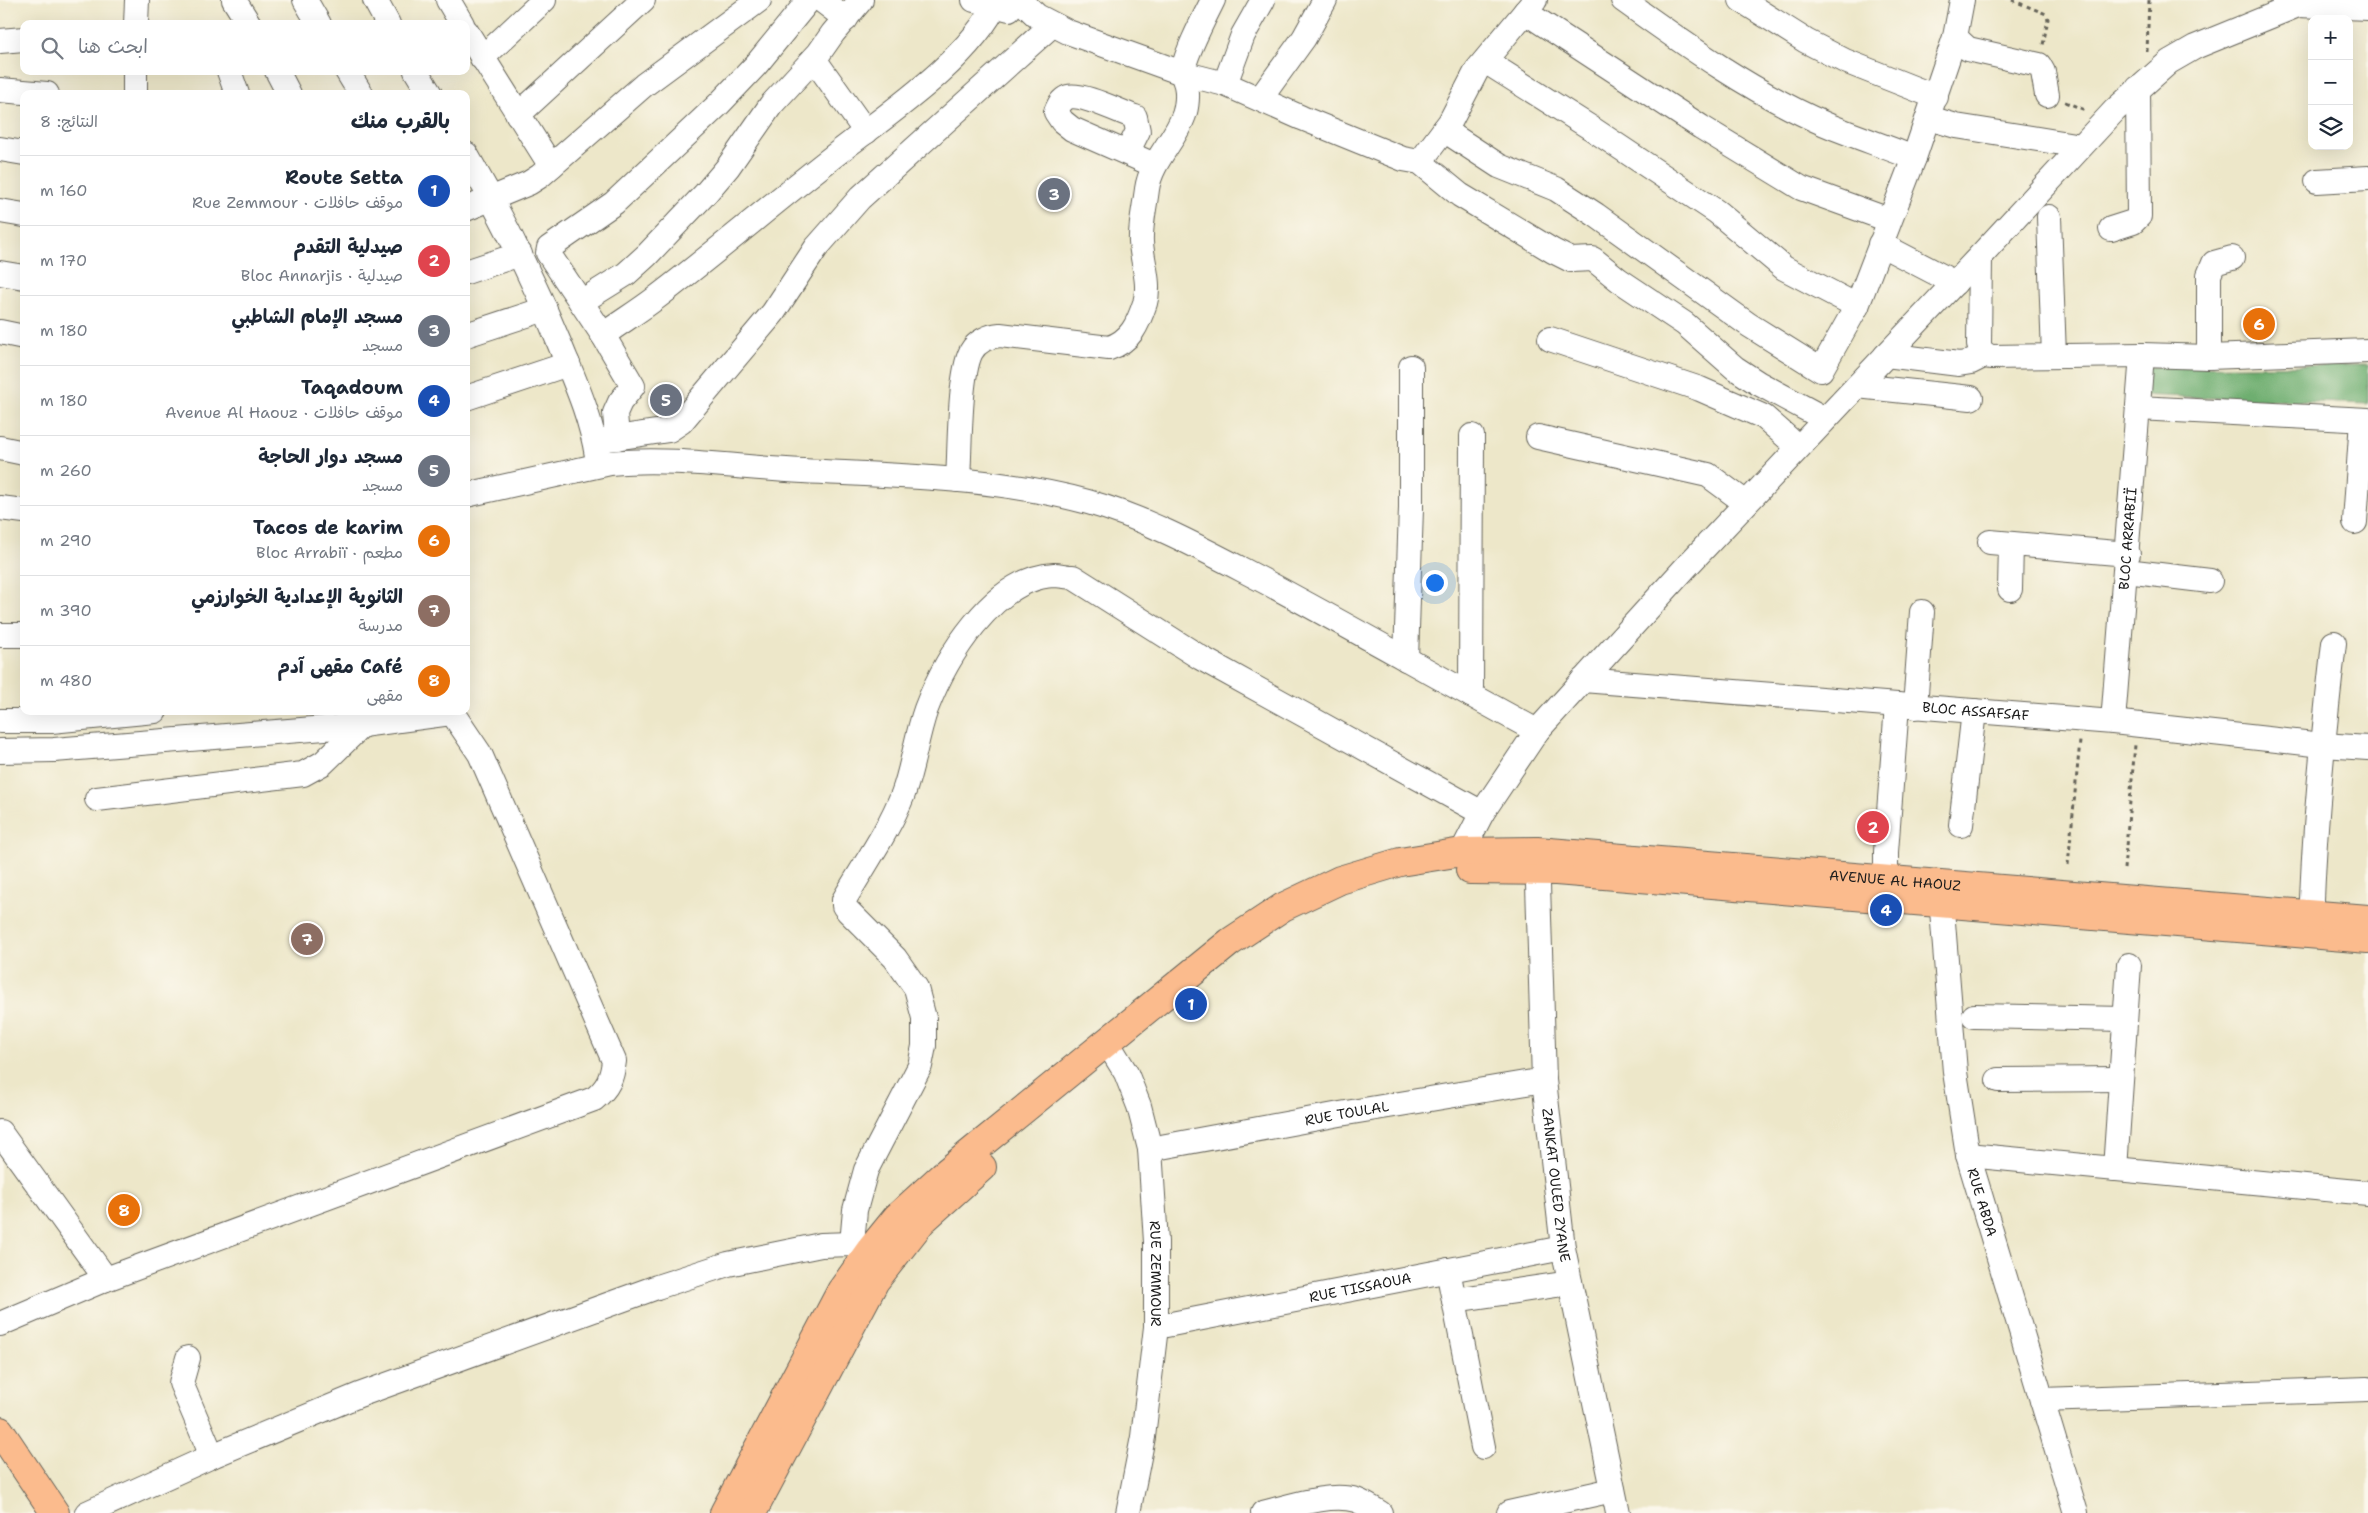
<!DOCTYPE html>
<html lang="ar">
<head>
<meta charset="utf-8">
<style>
	body { margin:0; font-family:"Shantell Sans","Playpen Sans Arabic",sans-serif; background:#f2f2f3; color:#1f2937; direction:rtl }
	.controls { position:absolute; right:15px; top:15px; display:grid; overflow:hidden; border-radius:10px; box-shadow:0 5px 20px #0002 }
	.controls button { width:45px; height:45px; display:grid; place-items:center; padding:0; border:0; border-bottom:1px solid #e0e1e3; background:#fff; color:#1f2937; font:25px sans-serif }
	.you { position:absolute; left:1434px; top:582px; width:18px; height:18px; margin:-12px; border:4px solid #fff; border-radius:50%; background:#1a73e8; box-shadow:0 0 0 8px #1a73e833 }
	.badge { display:grid; place-items:center; width:32px; height:32px; border-radius:50%; background:#b5179e; color:#fff; font-size:16px; font-weight:700 }
	.pin { position:absolute; translate:-50% -50%; border:2px solid #fff; box-shadow:0 1px 5px #0006 }
	.list { margin:0; padding:0; list-style:none }
	h2 { display:flex; justify-content:space-between; align-items:center; height:65px; margin:0; padding:0 20px; font-size:21px }
	h2 small { font-size:16px; font-weight:400; color:#747a83 }
	.list li { display:grid; grid-template-columns:32px 1fr auto; gap:15px; align-items:center; box-sizing:border-box; height:70px; padding:0 20px; border-top:1px solid #e0e1e3 }
	.list b { display:block; font-size:19px; white-space:nowrap }
	.list p { margin:0; font-size:16px; white-space:nowrap; color:#747a83 }
	.list em { font-size:16px; font-style:normal; color:#747a83 }
	.icon { flex:none; width:28px; height:28px; fill:none; stroke:currentColor; stroke-width:2; stroke-linecap:round; stroke-linejoin:round }
	.map { position:relative; flex:none; width:2368px; height:1513px; overflow:hidden; direction:ltr }
	.search { position:absolute; background:#fff; box-shadow:0 5px 20px #0002; left:20px; top:20px; width:450px; height:55px; display:flex; align-items:center; gap:12px; box-sizing:border-box; padding:0 18px; border-radius:10px; color:#747a83; font-size:19px }
	.panel { position:absolute; background:#fff; box-shadow:0 5px 20px #0002; left:20px; top:90px; width:450px; height:625px; border-radius:10px; direction:rtl }
	.map>svg:first-child { display:block }
	.forest { fill:#6eae70; stroke:#456546 }
	.lines { fill:none; stroke-linecap:round; stroke-linejoin:round }
	.minor-casing { stroke:#656359; stroke-width:26 }
	.major-casing { stroke:#656359; stroke-width:30 }
	.path { stroke:#656359; stroke-width:3; stroke-dasharray:4 4; stroke-linecap:butt }
	.minor { stroke:#fff; stroke-width:24 }
	.major { stroke:#fbbb8d; stroke-width:28 }
	.labels { text-anchor:middle; dominant-baseline:central; stroke-width:4; stroke-linejoin:round; paint-order:stroke }
	.street-label { font-size:14px; fill:#1c1c1c; stroke:#fbf7ec }
</style>
</head>
<body>
<div class="map">
<svg width="2368" height="1513" viewBox="0 0 2368 1513">
	<rect width="100%" height="100%" fill="#fbf7ec"/>
	<filter id="ink" filterUnits="userSpaceOnUse"><feTurbulence type="fractalNoise" baseFrequency=".02" numOctaves="2"/><feDisplacementMap in="SourceGraphic" scale="10" xChannelSelector="R" yChannelSelector="G"/><feConvolveMatrix kernelMatrix="1 2 1 2 8 2 1 2 1" color-interpolation-filters="sRGB"/></filter>
	<filter id="wash" filterUnits="userSpaceOnUse"><feTurbulence type="fractalNoise" baseFrequency=".0096" numOctaves="4" result="noise"/><feDisplacementMap in="SourceGraphic" scale="20" xChannelSelector="R" yChannelSelector="G"/><feGaussianBlur stdDeviation="1.12" result="paint"/><feColorMatrix in="noise" values="0 0 0 0 0 0 0 0 0 0 0 0 0 0 0 0 0 1.4 0 .05"/><feComposite in="paint" operator="in"/></filter>
	<g filter="url(#wash)">
		<rect width="100%" height="100%" fill="#ede7c9"/>
		<polygon class="forest" points="2368,365 2368,404 2137,395 2140,367"/>
	</g>
	<g filter="url(#ink)">
		<g class="lines">
			<g class="minor-casing">
				<g id="minor">
					<polyline points="234,0 249,24"/>
					<polyline points="305,0 319,24"/>
					<polyline points="375,0 388,24"/>
					<polyline points="448,0 462,24"/>
					<polyline points="821,0 846,19"/>
					<polyline points="974,0 1009,9"/>
					<polyline points="1020,0 1037,16 1068,32 1182,73 1225,84 1302,118 1403,159 1420,162 1460,195 1553,251 1571,260 1593,259 1619,280 1685,324 1735,368 1758,383 1825,419"/>
					<path d="M1623,0c61,44 132,94 202,124 29,12 59,22 89,34"/>
					<polyline points="1741,0 1806,41 1845,61 1936,97"/>
					<polyline points="2284,2 2298,5 2368,8"/>
					<polyline points="1525,12 1701,127 1801,188 1889,220"/>
					<polyline points="136,24 137,0"/>
					<polyline points="466,31 551,166"/>
					<polyline points="1955,37 1968,49 2039,65 2043,72 2047,95"/>
					<polyline points="0,41 24,39"/>
					<polyline points="482,58 544,0"/>
					<polyline points="814,59 866,132"/>
					<polyline points="1485,61 1591,128 1717,212 1784,268 1857,306"/>
					<polyline points="135,71 135,94"/>
					<polyline points="229,71 237,94"/>
					<polyline points="277,71 289,94"/>
					<polyline points="347,71 361,94"/>
					<polyline points="416,71 430,94"/>
					<polyline points="1225,84 1243,35 1263,0"/>
					<polyline points="0,90 47,94"/>
					<polyline points="1260,99 1304,38 1325,0"/>
					<polyline points="518,115 643,0"/>
					<polyline points="1929,118 1956,126 2081,146"/>
					<polyline points="1444,130 1499,166 1556,189 1596,215 1749,325 1821,370 1857,306 1914,158 1955,37 1962,0"/>
					<polyline points="0,149 24,153"/>
					<path d="M1127,153l11,-22 -3,-14c-15,-5 -53,-24 -67,-20 -7,3 -9,8 -12,15l6,9 10,8 82,36"/>
					<path d="M466,154c36,62 67,125 94,191 15,37 31,72 37,111"/>
					<polyline points="1420,162 1450,122 1477,70 1535,0"/>
					<polyline points="2317,181 2368,178"/>
					<polyline points="466,209 529,183 540,176 644,85 759,0"/>
					<polyline points="0,211 24,215"/>
					<polyline points="2049,217 2054,356"/>
					<polyline points="2111,229 2133,222 2139,216 2138,88"/>
					<polyline points="1880,244 1955,283"/>
					<polyline points="1980,256 1979,345 1982,352 1990,357 2142,355 2209,357 2368,351"/>
					<polyline points="466,272 520,254"/>
					<polyline points="0,273 24,277"/>
					<polyline points="581,302 548,253 549,248 614,203 719,104 756,65 809,0"/>
					<polyline points="0,332 24,337"/>
					<polyline points="466,335 545,309"/>
					<polyline points="603,335 581,302 626,274 647,255 705,194 728,167 771,105 819,53 833,33 861,0"/>
					<polyline points="1550,339 1700,389 1764,417 1798,447"/>
					<polyline points="1886,355 1959,364 1971,362 1985,355"/>
					<polyline points="2209,357 2209,275 2214,263 2232,258"/>
					<polyline points="1857,386 1971,398"/>
					<polyline points="466,398 568,364"/>
					<polyline points="2138,408 2368,420"/>
					<polyline points="1538,437 1708,475 1746,503"/>
					<path d="M617,438l-2,-25 5,-11 13,-16 -30,-51c18,-13 36,-24 53,-37 67,-51 130,-106 196,-156 49,-37 119,-86 146,-142"/>
					<polyline points="595,441 669,430 681,422 773,313 816,248 860,198 1052,25"/>
					<polyline points="0,448 24,453"/>
					<path d="M958,480c2,-30 1,-104 13,-128 6,-11 18,-16 29,-17l109,13c22,-7 29,-24 36,-45 6,-20 -3,-41 -4,-61 -1,-16 4,-36 6,-53 4,-28 28,-48 37,-74 3,-8 4,-22 2,-30 -1,-4 -3,-8 -3,-11 -1,-14 23,-60 30,-74"/>
					<path d="M466,495l144,-32c65,-6 129,5 193,8 95,5 193,6 285,31 61,17 120,50 176,79 92,49 182,101 273,150"/>
					<polyline points="0,508 24,511"/>
					<polyline points="2355,522 2362,420"/>
					<polyline points="1990,542 2128,554"/>
					<polyline points="2126,571 2210,581"/>
					<polyline points="2010,589 2011,544"/>
					<polyline points="0,635 24,635"/>
					<polyline points="1406,659 1411,508 1411,367"/>
					<path id="s1" d="M1583,680l530,42 210,23 45,3"/>
					<polyline points="1471,695 1472,436"/>
					<polyline points="1915,707 1922,612"/>
					<polyline points="0,721 51,721 155,711"/>
					<path id="s2" d="M2113,722l29,-367"/>
					<polyline points="0,751 54,750 362,725 451,713"/>
					<polyline points="97,799 303,774 323,763 362,725"/>
					<polyline points="1961,825 1974,711"/>
					<polyline points="1462,852 1482,813 1537,731 1686,567 1980,256 2115,110 2169,62 2195,47 2298,5"/>
					<path id="s3" d="M1537,852l7,228 19,168 55,265"/>
					<path id="s4" d="M1940,885l15,187 13,83 108,358"/>
					<polyline points="1886,898 1886,852 1897,705"/>
					<path d="M2311,933c2,-97 12,-194 23,-290"/>
					<polyline points="1974,1016 2125,1019"/>
					<path id="s5" d="M1107,1042l19,31 13,33 11,43 6,93v85l-13,110 -15,76"/>
					<polyline points="1998,1080 2121,1079"/>
					<polyline points="0,1132 106,1279"/>
					<path id="s6" d="M1150,1149l190,-35 204,-34"/>
					<polyline points="1968,1155 2368,1193"/>
					<polyline points="2115,1169 2129,965"/>
					<path d="M852,1244l3,-34 11,-40 54,-104 4,-20v-28l-8,-30 -21,-30 -47,-47 -4,-5v-6c20,-35 44,-68 59,-106 10,-27 13,-57 23,-85 19,-50 67,-131 128,-134 6,0 13,2 19,2l128,81 281,155"/>
					<polyline points="1448,1270 1483,1447"/>
					<polyline points="1454,1300 1570,1283"/>
					<path d="M0,1324l106,-45 488,-180c14,-11 18,-21 20,-38l-134,-307 -29,-43"/>
					<path id="s7" d="M1156,1327l407,-79"/>
					<polyline points="188,1358 181,1383 212,1456"/>
					<polyline points="2042,1400 2368,1389"/>
					<polyline points="87,1513 212,1456 359,1395 657,1287 728,1264 821,1245 852,1244 866,1248"/>
					<path d="M1263,1513c26,-6 67,-21 93,-13 8,3 16,8 24,13"/>
					<polyline points="1509,1513 1613,1490"/>
				</g>
			</g>
			<g class="major-casing">
				<g id="major">
					<polyline points="1470,870 1556,871 2368,939"/>
					<polyline points="0,1431 55,1513"/>
					<path id="s8" d="M724,1513l117,-222 30,-42 26,-32 46,-42 287,-233 53,-35 57,-27 60,-18 62,-10 75,-1 831,68"/>
					<polyline points="752,1513 875,1281 922,1221 982,1167"/>
				</g>
			</g>
			<g class="path">
				<polyline points="2012,0 2046,14 2048,19 2043,45"/>
				<polyline points="2147,52 2149,0"/>
				<polyline points="2065,102 2085,110"/>
				<polyline points="2068,865 2080,741"/>
				<polyline points="2124,869 2135,745"/>
			</g>
			<use href="#minor" class="minor"/>
			<use href="#major" class="major"/>
		</g>
	</g>
	<g class="labels">
		<g class="street-label">
			<text stroke="none"><textPath href="#s2" startOffset="184">BLOC ARRABIÏ</textPath></text>
			<text stroke="none"><textPath href="#s1" startOffset="394">BLOC ASSAFSAF</textPath></text>
			<text stroke="none"><textPath href="#s8" startOffset="1462">AVENUE AL HAOUZ</textPath></text>
			<text stroke="none"><textPath href="#s6" startOffset="200">RUE TOULAL</textPath></text>
			<text stroke="none"><textPath href="#s3" startOffset="334">ZANKAT OULED ZYANE</textPath></text>
			<text stroke="none"><textPath href="#s4" startOffset="321">RUE ABDA</textPath></text>
			<text stroke="none"><textPath href="#s5" startOffset="241">RUE ZEMMOUR</textPath></text>
			<text stroke="none"><textPath href="#s7" startOffset="208">RUE TISSAOUA</textPath></text>
		</g>
	</g>
</svg>
<div class="controls">
<button>+</button>
<button>−</button>
<button><svg class="icon" aria-label="layers" viewBox="0 0 24 24"><path d="M12 4l9 5-9 5-9-5zM3 14l9 5 9-5"/></svg></button>
</div>
<div class="you"></div>
<div class="pin badge" style="left:1191px;top:1004px;background:#1a4fb4">1</div>
<div class="pin badge" style="left:1873px;top:827px;background:#e0444e">2</div>
<div class="pin badge" style="left:1054px;top:194px;background:#6b7280">3</div>
<div class="pin badge" style="left:1886px;top:910px;background:#1a4fb4">4</div>
<div class="pin badge" style="left:666px;top:400px;background:#6b7280">5</div>
<div class="pin badge" style="left:2259px;top:324px;background:#e8710a">6</div>
<div class="pin badge" style="left:307px;top:939px;background:#8d6e63">7</div>
<div class="pin badge" style="left:124px;top:1210px;background:#e8710a">8</div>
<div class="search"><svg class="icon" aria-label="search" viewBox="0 0 24 24"><circle cx="10" cy="10" r="6"/><path d="M15 15l6 6"/></svg>ابحث هنا</div>
<section class="panel">
<h2>بالقرب منك<small>النتائج: 8</small></h2>
<ul class="list">
<li><span class="badge" style="background:#1a4fb4">1</span><div><b>Route Setta</b><p>موقف حافلات · Rue Zemmour</p></div><em>160 m</em></li>
<li><span class="badge" style="background:#e0444e">2</span><div><b>صيدلية التقدم</b><p>صيدلية · Bloc Annarjis</p></div><em>170 m</em></li>
<li><span class="badge" style="background:#6b7280">3</span><div><b>مسجد الإمام الشاطبي</b><p>مسجد</p></div><em>180 m</em></li>
<li><span class="badge" style="background:#1a4fb4">4</span><div><b>Taqadoum</b><p>موقف حافلات · Avenue Al Haouz</p></div><em>180 m</em></li>
<li><span class="badge" style="background:#6b7280">5</span><div><b>مسجد دوار الحاجة</b><p>مسجد</p></div><em>260 m</em></li>
<li><span class="badge" style="background:#e8710a">6</span><div><b>Tacos de karim</b><p>مطعم · Bloc Arrabiï</p></div><em>290 m</em></li>
<li><span class="badge" style="background:#8d6e63">7</span><div><b>الثانوية الإعدادية الخوارزمي</b><p>مدرسة</p></div><em>390 m</em></li>
<li><span class="badge" style="background:#e8710a">8</span><div><b>Café مقهى آدم</b><p>مقهى</p></div><em>480 m</em></li>
</ul>
</section>
</div>
</body>
</html>
